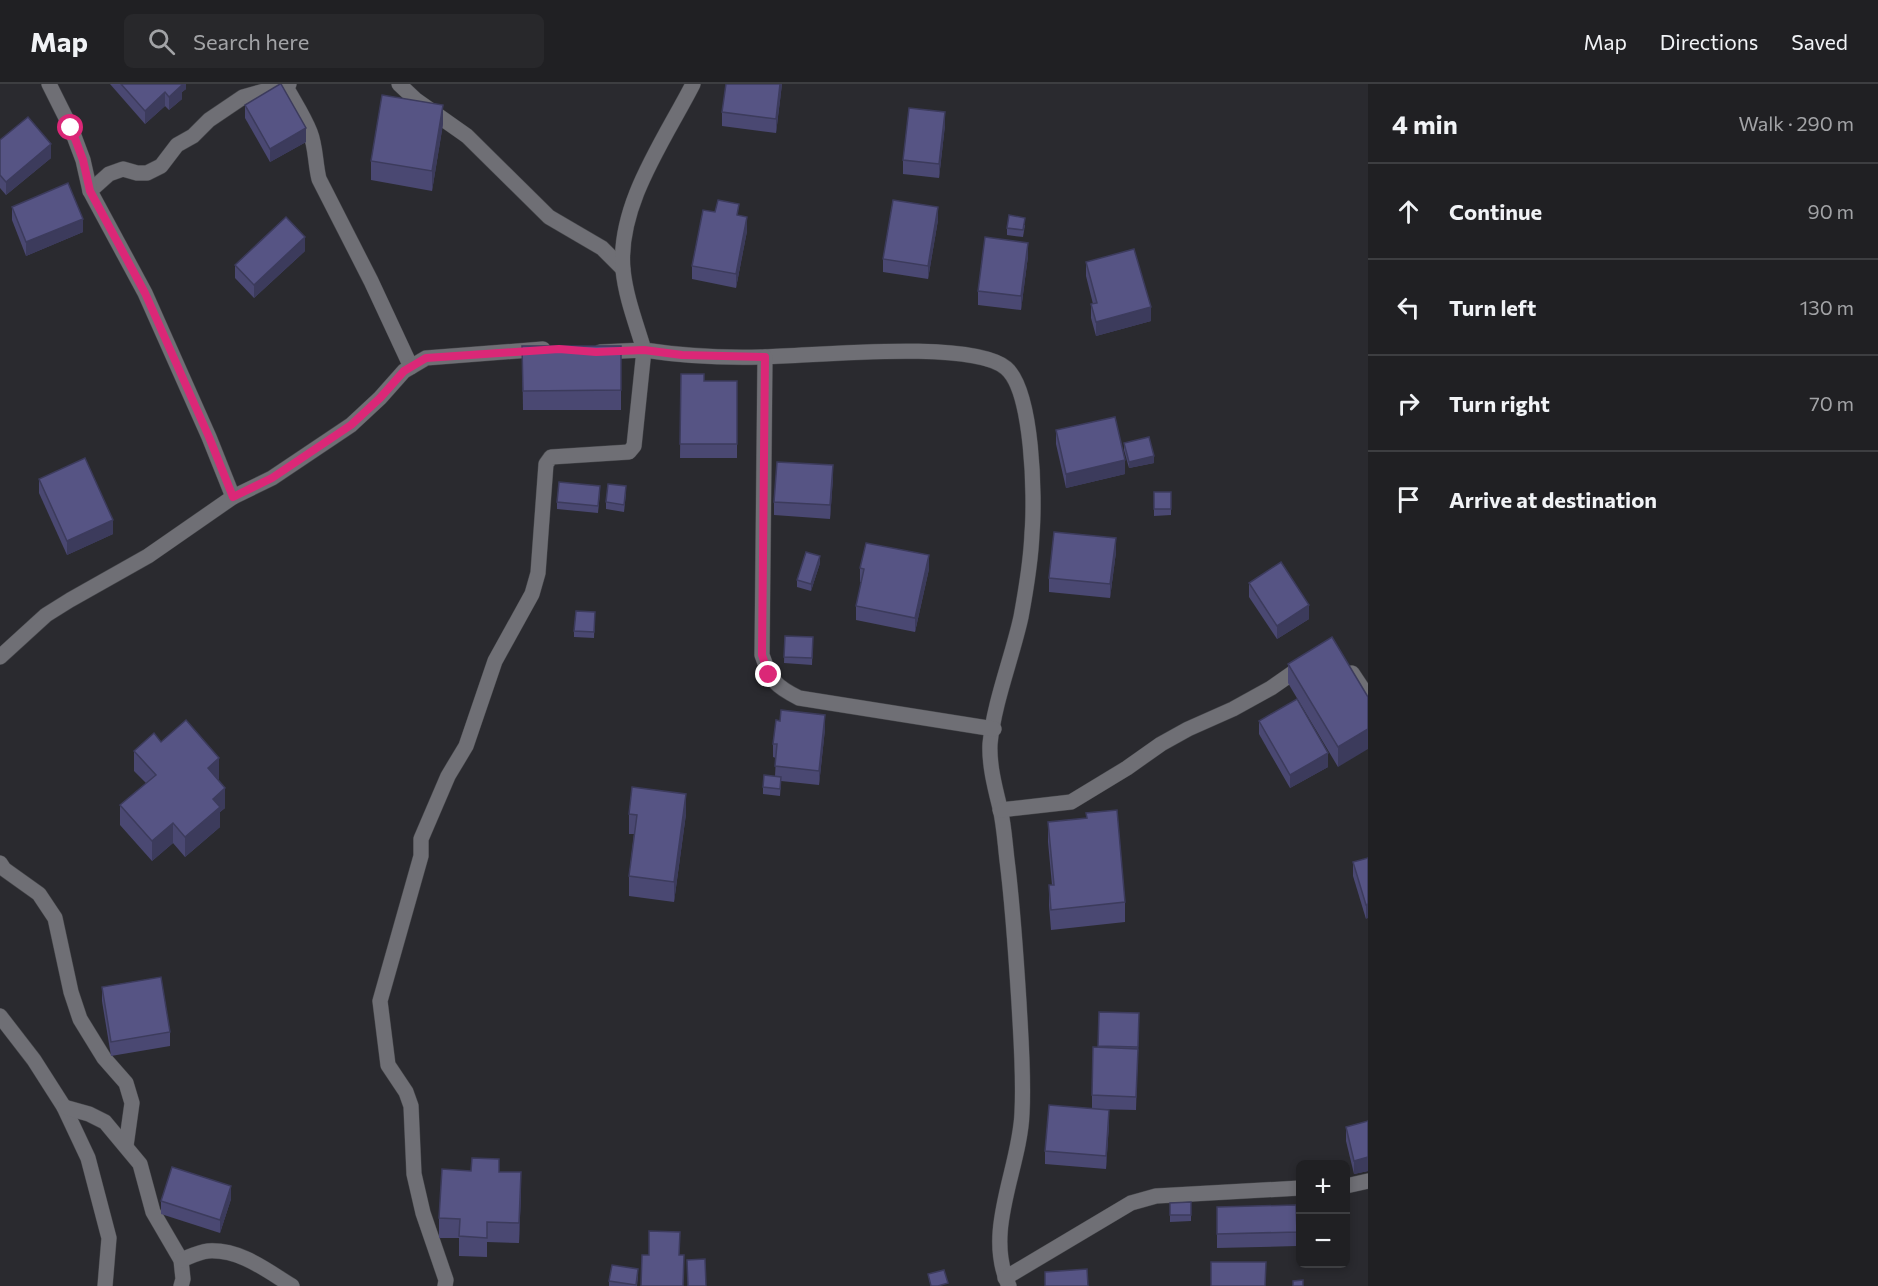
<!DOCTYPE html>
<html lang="en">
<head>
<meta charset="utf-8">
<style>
	body { margin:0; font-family:Commissioner,sans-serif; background:#28282b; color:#f1f3f6 }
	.controls { position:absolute; right:18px; bottom:18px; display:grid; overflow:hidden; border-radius:9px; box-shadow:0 3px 9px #0003 }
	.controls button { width:54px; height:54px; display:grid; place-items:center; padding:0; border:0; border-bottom:2px solid #3d3e41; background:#202023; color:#f1f3f6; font:30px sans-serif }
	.stop { position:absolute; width:18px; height:18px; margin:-14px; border:4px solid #db2777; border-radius:50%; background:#fff }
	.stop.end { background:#db2777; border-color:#fff; box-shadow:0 2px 6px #0008 }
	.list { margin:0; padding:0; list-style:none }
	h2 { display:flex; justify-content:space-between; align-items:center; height:78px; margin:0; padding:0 24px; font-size:26px }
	h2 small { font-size:20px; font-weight:400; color:#a2a3a6 }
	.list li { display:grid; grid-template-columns:39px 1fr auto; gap:18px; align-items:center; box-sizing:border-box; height:96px; padding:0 24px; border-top:2px solid #3d3e41 }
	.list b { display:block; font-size:22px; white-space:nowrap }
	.list em { font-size:20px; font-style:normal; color:#a2a3a6 }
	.icon { flex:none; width:33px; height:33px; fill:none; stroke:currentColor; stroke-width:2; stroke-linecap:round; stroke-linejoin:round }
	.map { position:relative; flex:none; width:1368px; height:1202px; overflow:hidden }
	header { display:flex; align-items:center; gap:36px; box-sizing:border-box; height:84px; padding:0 30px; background:#202023; border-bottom:2px solid #3d3e41 }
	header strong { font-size:28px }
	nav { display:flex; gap:33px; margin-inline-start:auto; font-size:21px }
	.search { width:420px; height:54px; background:#28282b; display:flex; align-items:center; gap:15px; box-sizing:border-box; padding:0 21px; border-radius:9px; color:#a2a3a6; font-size:22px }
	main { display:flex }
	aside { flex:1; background:#202023 }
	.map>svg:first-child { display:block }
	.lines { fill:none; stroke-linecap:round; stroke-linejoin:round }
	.minor-casing { stroke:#444549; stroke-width:16 }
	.minor { stroke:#6f6f75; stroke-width:15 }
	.wall { fill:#4a4872 }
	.shaded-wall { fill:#3c3b5c }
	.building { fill:#565484; stroke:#3c3b5c; stroke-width:1.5 }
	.route { stroke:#db2777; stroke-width:8 }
</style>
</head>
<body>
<header>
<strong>Map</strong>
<div class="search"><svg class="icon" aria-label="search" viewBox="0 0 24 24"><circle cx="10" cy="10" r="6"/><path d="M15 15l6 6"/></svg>Search here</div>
<nav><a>Map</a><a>Directions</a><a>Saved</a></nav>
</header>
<main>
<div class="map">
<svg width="1368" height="1202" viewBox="0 0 1368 1202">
	<rect width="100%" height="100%" fill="#2a2a2f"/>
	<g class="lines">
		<g class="minor-casing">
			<g id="minor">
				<polyline points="399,0 416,16 467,52 549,133 602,164 623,185"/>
				<path d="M693,0c-28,55 -76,121 -70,186 3,28 13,53 21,80 39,6 77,8 117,7 50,-1 210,-18 245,11 27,23 29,130 26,165 -1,27 -6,57 -11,84 -9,41 -27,85 -31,127 -1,21 5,44 10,64 4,17 5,35 7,52 6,47 9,95 12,143 2,37 5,73 3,110 -2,56 -39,118 -13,173"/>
				<path d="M285,1c8,15 19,31 25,47 6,15 5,31 9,47l52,102 40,86"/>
				<polyline points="90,107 109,90 123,85 137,89 147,89 161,82 177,61 193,52 209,36 243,13 289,0"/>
				<path d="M765,273l-3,298c9,26 13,31 37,43l195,31"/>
				<polyline points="233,413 272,394 351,341 380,314 404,287 426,274 543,265"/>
				<polyline points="0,573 46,531 70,516 148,472 233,413 209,353 145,209 90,107 83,76 71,44 49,0"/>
				<polyline points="1352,589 1368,613"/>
				<polyline points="1000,726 1071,718 1127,684 1161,660 1188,645 1233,625 1271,604 1304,581"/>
				<polyline points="0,779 4,785 39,810 55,834 71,908 80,935 104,974 126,999 132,1019 126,1062"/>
				<polyline points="0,932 34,976 64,1023 88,1074 109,1154 105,1202"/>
				<polyline points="64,1023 89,1030 105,1038 140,1080 153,1128 181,1176 183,1195 181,1202"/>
				<polyline points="1346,1102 1368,1097"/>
				<path d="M181,1176c8,-3 18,-8 27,-9 32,-2 58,19 84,35"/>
				<polyline points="1005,1194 1131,1119 1156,1112 1300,1104"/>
				<polyline points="445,1202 446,1196 423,1129 414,1090 411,1022 406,1008 388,981 380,917 421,772 421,755 448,692 466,662 495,577 532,510 538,489 546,380 551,373 629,368 634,362 644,266 600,268"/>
			</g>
		</g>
		<use href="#minor" class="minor"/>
	</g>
	<g class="wall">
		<polygon points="110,0 186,0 186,5 182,8 182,15 169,26 165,22 145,40"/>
		<polygon points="782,0 776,49 722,42 722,28"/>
		<polygon points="245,21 306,58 270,78 245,34"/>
		<polygon points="443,40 432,107 371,96 371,77"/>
		<polygon points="945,41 939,94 903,90 903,76"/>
		<polygon points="0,56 51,74 6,111 0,104"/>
		<polygon points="12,123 83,148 26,172 12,136"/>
		<polygon points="739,132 747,147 736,204 692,195 692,182"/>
		<polygon points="938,136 928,195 883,188 883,175"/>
		<polygon points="1025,141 1023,153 1007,151 1007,144"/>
		<polygon points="305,167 254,214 235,194 235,181"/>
		<polygon points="1028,172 1021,226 978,221 978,207"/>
		<polygon points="1086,178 1151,237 1096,252 1091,234 1091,220 1093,220 1086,192"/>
		<polygon points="522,262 621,262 621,326 523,326"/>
		<polygon points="681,290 704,297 737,297 737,374 680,374"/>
		<polygon points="1056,346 1125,390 1066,404 1056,360"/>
		<polygon points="1124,359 1154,379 1129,384 1124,366"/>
		<polygon points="833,394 830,435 774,431 774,418"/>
		<polygon points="39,395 113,450 67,471 39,409"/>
		<polygon points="600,408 598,429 557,425 557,418"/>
		<polygon points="1154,408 1171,408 1171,431 1154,432"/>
		<polygon points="626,409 624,428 606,425 606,418"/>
		<polygon points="1116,468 1110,514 1049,508 1049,494"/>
		<polygon points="820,479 811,507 797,503 797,496"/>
		<polygon points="860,484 929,485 915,548 856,536 856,522 862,498 860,498"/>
		<polygon points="1249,499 1309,535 1277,555 1249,513"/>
		<polygon points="595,528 594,554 574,553 574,547"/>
		<polygon points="785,552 813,553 812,581 784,579"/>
		<polygon points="1288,580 1368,613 1338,683 1288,599"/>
		<polygon points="1259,637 1328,683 1290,704 1259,650"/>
		<polygon points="825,645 819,701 781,697 780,712 763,710 763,703 775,692 776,674 773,673 773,660"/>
		<polygon points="161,658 219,694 218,696 225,724 220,728 220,743 185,773 173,759 152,777 120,741 120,721 146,699 134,687 134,667"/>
		<polygon points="1086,729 1125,818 1125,838 1051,846 1049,821 1049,801 1052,801 1048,758 1048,738 1086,734"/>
		<polygon points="629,730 686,730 674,818 629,812 629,792 634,750 629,750"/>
		<polygon points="1368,774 1366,835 1353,792 1353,778"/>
		<polygon points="102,903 170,948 170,962 111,972 102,917"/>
		<polygon points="1099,928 1139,929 1136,1026 1093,1025 1109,1040 1106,1085 1045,1080 1045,1067 1092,1025 1092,1011 1098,964"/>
		<polygon points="1368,1037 1368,1087 1354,1090 1346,1057 1346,1043"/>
		<polygon points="499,1088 521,1108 519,1159 487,1158 487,1173 459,1172 459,1154 439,1154 439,1134"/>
		<polygon points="231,1115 220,1149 161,1130 161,1117"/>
		<polygon points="1191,1118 1191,1137 1170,1138 1170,1119"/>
		<polygon points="1296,1121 1297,1162 1217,1164 1217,1123"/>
		<polygon points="638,1192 637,1202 609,1202 609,1197"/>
	</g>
	<g class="shaded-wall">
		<polygon points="179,0 186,0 186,5 182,8 182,15 169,26 169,13"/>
		<polygon points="780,0 782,0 776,49 776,35"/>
		<polygon points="165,8 165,22 145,40 145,27"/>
		<polygon points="443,21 443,40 432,107 432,87"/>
		<polygon points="945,28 945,41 939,94 939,80"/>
		<polygon points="306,44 306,58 270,78 270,65"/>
		<polygon points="51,60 51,74 6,111 6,98"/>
		<polygon points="938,123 938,136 928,195 928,182"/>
		<polygon points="747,133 747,147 736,204 736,190"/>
		<polygon points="83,135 83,148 26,172 26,158"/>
		<polygon points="305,153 305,167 254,214 254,201"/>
		<polygon points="1028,159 1028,172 1021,226 1021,212"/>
		<polygon points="1151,223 1151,237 1096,252 1096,238"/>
		<polygon points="1154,372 1154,379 1129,384 1129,378"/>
		<polygon points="1125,376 1125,390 1066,404 1066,390"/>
		<polygon points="833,381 833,394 830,435 830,421"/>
		<polygon points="113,436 113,450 67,471 67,457"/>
		<polygon points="1116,454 1116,468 1110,514 1110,500"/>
		<polygon points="929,471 929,485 915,548 915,534"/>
		<polygon points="820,472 820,479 811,507 811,500"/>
		<polygon points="1309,521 1309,535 1277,555 1277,542"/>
		<polygon points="825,631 825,645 819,701 819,687"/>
		<polygon points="1368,645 1368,665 1338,683 1338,663"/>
		<polygon points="1328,669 1328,683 1290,704 1290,691"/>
		<polygon points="219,674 219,694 208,704 208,684"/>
		<polygon points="225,704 225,724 220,728 220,743 185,773 185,753 213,715"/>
		<polygon points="686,710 686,730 674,818 674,798"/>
		<polygon points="173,739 173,759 152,777 152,757"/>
		<polygon points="1368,820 1368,834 1366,835 1366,821"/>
		<polygon points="1109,1026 1109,1040 1106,1085 1106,1072"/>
		<polygon points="1368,1073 1368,1087 1354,1090 1354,1077"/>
		<polygon points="521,1088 521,1108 519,1159 519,1139"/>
		<polygon points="231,1102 231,1115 220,1149 220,1136"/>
	</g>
	<g class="building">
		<polygon points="121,0 181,0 182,1 169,13 165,8 145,27"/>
		<polygon points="280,0 281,0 306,44 270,65 245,21"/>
		<polygon points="726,0 780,0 776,35 722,28"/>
		<polygon points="382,11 443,21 432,87 371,77"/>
		<polygon points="909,24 945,28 939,80 903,76"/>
		<polygon points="28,33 51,60 6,98 0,91 0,56"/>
		<polygon points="68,99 83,135 26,158 12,123"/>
		<polygon points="718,116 739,120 737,131 747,133 736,190 692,182 703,126 715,128"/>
		<polygon points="893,116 938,123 928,182 883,175"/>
		<polygon points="1009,131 1025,134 1023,146 1007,144"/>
		<polygon points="286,133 305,153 254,201 235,181"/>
		<polygon points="985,153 1028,159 1021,212 978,207"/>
		<polygon points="1134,165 1151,223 1096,238 1091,220 1097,219 1086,178"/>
		<polygon points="522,262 621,262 621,306 523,307"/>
		<polygon points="681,290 704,290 704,297 737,297 737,360 680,360"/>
		<polygon points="1115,333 1125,376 1066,390 1056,346"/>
		<polygon points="1149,353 1154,372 1129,378 1124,359"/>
		<polygon points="85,374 113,436 67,457 39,395"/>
		<polygon points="777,378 833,381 830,421 774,418"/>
		<polygon points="559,398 600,402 598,422 557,418"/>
		<polygon points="608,400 626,402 624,421 606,418"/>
		<rect x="1154" y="408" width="17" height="17"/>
		<polygon points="1054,448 1116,454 1110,500 1049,494"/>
		<polygon points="866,459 929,471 915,534 856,522 864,485 860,484"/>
		<polygon points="806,468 820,472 811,500 797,496"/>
		<polygon points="1281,478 1309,521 1277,542 1249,499"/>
		<polygon points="576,527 595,528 594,548 574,547"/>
		<polygon points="785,552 813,553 812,574 784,573"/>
		<polygon points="1332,553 1368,613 1368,645 1338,663 1288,580"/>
		<polygon points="1297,615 1328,669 1290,691 1259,637"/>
		<polygon points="781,626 825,631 819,687 775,682 777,660 773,660 776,636 780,637"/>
		<polygon points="186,636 219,674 208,684 225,704 213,715 220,723 185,753 173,739 152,757 120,721 156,691 134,667 154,649 161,658"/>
		<polygon points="764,691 781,693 780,705 763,703"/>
		<polygon points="632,703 686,710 674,798 629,792 637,731 629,730"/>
		<polygon points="1117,726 1125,818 1051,826 1049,801 1054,801 1048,738 1087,734 1086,729"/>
		<polygon points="1368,774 1368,820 1366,821 1353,778"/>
		<polygon points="161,893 170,948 111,958 102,903"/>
		<polygon points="1099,928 1139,929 1138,963 1098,962"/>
		<polygon points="1093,963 1138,965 1136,1013 1092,1011"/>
		<polygon points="1049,1021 1109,1026 1106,1072 1045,1067"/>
		<polygon points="1368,1037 1368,1073 1354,1077 1346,1043"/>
		<polygon points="472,1074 499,1075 499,1088 521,1088 519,1139 487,1138 487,1154 459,1152 460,1135 439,1134 442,1085 471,1087"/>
		<polygon points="172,1083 231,1102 220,1136 161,1117"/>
		<polygon points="1191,1118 1191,1131 1170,1131 1170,1119"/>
		<polygon points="1296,1121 1297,1148 1217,1150 1217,1123"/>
		<polygon points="649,1147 680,1148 679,1171 684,1171 683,1202 641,1202 642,1171 649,1171"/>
		<polygon points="705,1175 706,1202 688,1202 687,1176"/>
		<polygon points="1211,1178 1266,1178 1265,1202 1211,1202"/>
		<polygon points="612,1181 638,1185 636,1201 609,1197"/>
		<polygon points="1087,1185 1088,1202 1045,1202 1045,1188"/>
		<polygon points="944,1186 948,1199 938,1202 931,1202 928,1190"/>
		<polygon points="1303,1196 1303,1202 1293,1202 1293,1197"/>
	</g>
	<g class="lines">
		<polyline class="route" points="71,44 83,76 90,107 145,209 209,353 233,413 272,394 351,341 380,314 404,287 426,274 559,265 596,268 644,266 682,271 765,273 762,571 769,591"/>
	</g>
</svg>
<div class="controls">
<button>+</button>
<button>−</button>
</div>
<div class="stop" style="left:71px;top:44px"></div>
<div class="stop end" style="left:769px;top:591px"></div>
</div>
<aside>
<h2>4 min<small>Walk · 290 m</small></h2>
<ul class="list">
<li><svg class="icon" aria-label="ahead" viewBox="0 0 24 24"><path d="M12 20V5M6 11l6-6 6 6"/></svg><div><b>Continue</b></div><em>90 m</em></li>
<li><svg class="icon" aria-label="left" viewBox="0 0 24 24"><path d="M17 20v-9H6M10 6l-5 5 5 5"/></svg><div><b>Turn left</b></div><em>130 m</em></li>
<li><svg class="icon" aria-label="right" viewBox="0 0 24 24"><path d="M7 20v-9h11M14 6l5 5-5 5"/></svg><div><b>Turn right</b></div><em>70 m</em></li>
<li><svg class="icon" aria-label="arrive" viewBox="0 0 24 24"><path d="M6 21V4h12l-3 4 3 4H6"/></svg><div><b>Arrive at destination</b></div></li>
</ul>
</aside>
</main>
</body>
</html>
